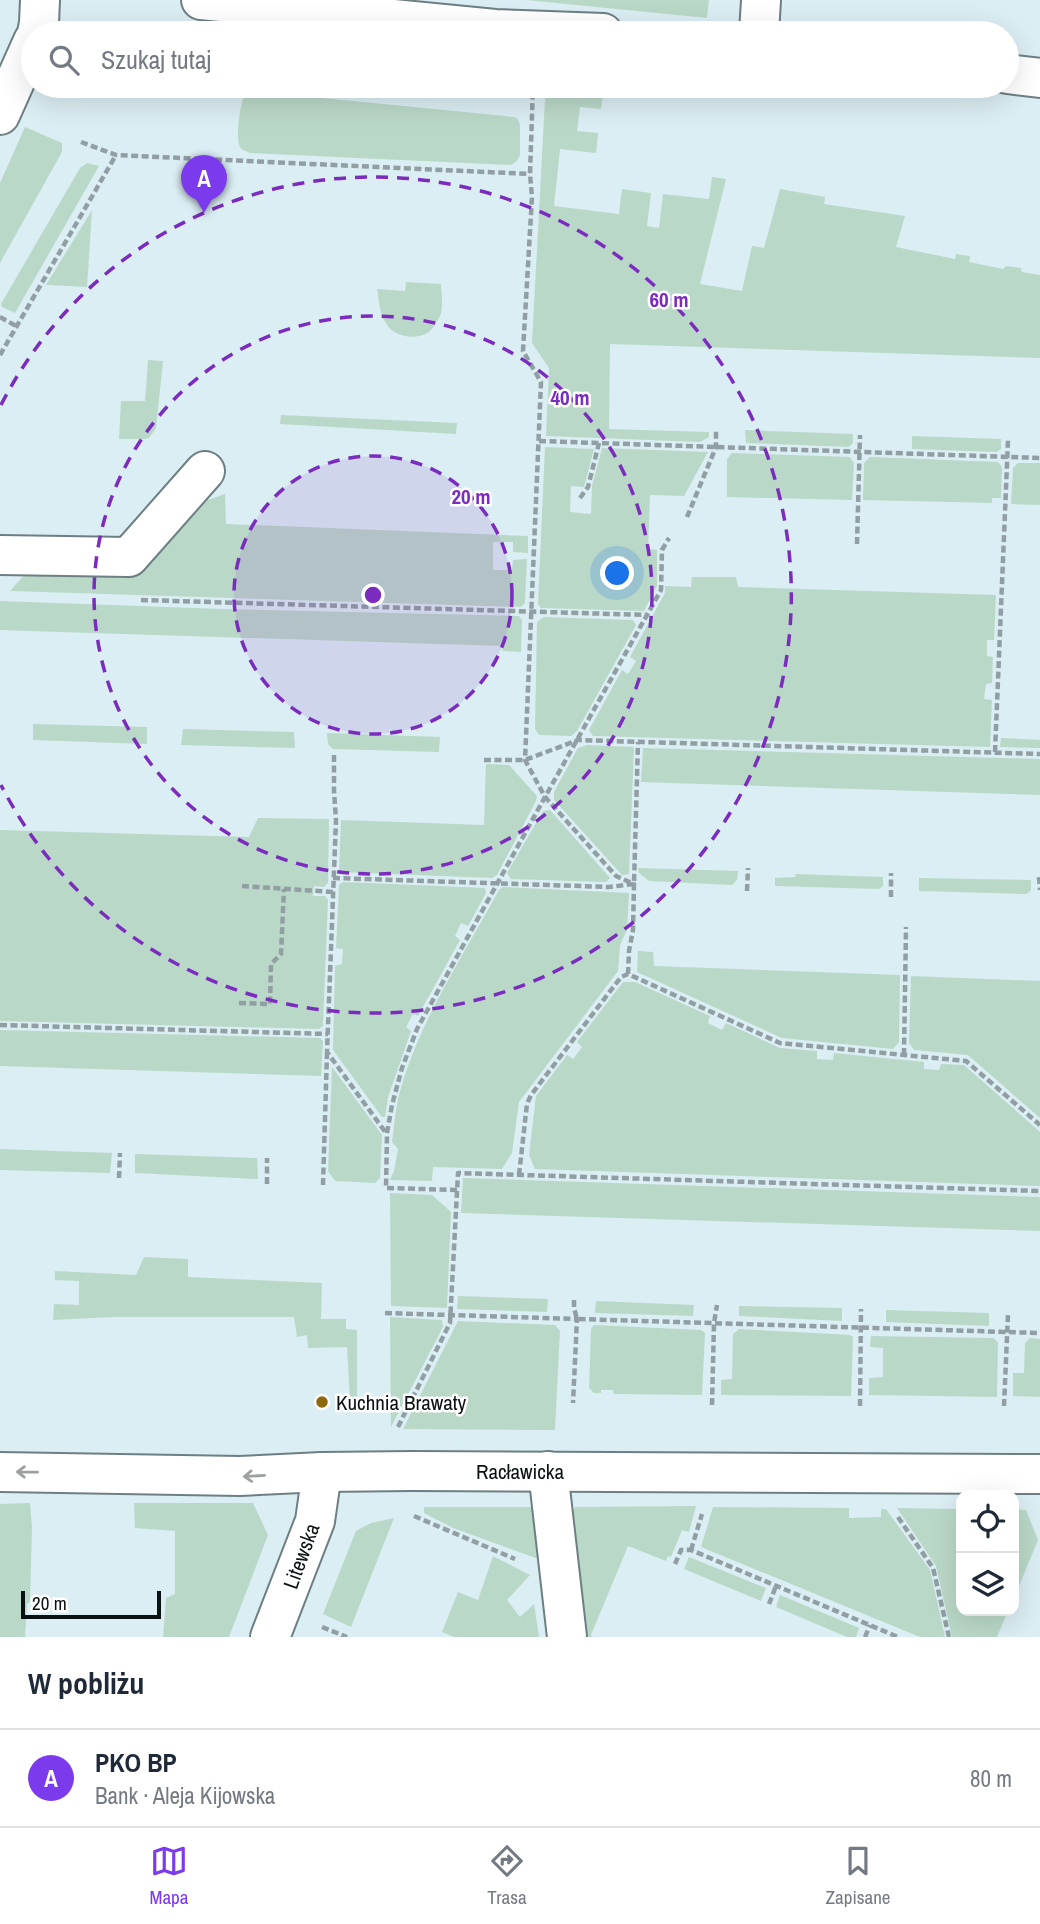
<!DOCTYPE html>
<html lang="pl">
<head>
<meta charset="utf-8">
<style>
	body { margin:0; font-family:"Archivo Narrow",sans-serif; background:#f2f2f3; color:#1f2937 }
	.controls { position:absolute; right:21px; bottom:21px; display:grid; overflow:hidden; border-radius:14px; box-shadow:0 7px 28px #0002 }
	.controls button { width:63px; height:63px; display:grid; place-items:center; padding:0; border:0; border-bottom:2px solid #e0e1e3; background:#fff; color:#1f2937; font:35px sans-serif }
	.scale { position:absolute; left:21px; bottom:18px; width:140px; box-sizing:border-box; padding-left:7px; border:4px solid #0b1113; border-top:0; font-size:19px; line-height:24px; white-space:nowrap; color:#0b1113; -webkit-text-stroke:5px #fff; paint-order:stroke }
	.you { position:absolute; left:618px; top:574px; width:24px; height:24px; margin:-18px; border:5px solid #fff; border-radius:50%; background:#1a73e8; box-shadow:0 0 0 10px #1a73e833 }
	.badge { display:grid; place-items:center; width:46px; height:46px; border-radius:50%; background:#7c3aed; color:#fff; font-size:23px; font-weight:700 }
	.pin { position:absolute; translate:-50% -58px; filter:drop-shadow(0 2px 4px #0008) }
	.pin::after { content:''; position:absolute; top:37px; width:24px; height:21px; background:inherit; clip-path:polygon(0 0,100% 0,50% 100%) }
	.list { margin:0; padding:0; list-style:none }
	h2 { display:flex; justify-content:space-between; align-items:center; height:91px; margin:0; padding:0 28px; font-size:30px }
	h2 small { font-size:23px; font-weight:400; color:#747a83 }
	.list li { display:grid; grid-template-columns:46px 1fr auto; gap:21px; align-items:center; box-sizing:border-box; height:98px; padding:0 28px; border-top:2px solid #e0e1e3 }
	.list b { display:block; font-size:26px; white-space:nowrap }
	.list p { margin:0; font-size:23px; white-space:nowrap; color:#747a83 }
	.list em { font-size:23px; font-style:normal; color:#747a83 }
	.icon { flex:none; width:38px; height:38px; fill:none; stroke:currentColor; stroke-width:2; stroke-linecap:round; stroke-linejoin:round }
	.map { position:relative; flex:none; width:1040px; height:1637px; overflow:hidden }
	.search { position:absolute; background:#fff; box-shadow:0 7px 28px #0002; left:21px; right:21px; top:21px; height:77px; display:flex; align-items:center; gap:18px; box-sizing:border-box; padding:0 24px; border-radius:38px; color:#747a83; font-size:26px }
	.sheet { height:189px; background:#fff }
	nav { display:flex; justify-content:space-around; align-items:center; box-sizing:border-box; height:98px; border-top:2px solid #e0e1e3; background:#fff; font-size:19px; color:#747a83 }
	nav a { display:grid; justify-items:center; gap:4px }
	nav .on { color:#7c3aed }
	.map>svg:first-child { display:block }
	.green { fill:#bad8c8 }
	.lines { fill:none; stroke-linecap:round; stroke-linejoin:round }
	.minor-casing { stroke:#6d7f83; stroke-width:42 }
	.path { stroke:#919fa3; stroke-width:4.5; stroke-dasharray:7 3.5; stroke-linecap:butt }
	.minor { stroke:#fff; stroke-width:38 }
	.oneway { stroke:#9da0a1 }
	.ring { fill:none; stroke:#7b2cbf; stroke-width:3.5; stroke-dasharray:12 9 }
	.poi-dot { fill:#8d690c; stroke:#fff; stroke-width:2.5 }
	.labels { text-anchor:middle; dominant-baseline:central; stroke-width:5; stroke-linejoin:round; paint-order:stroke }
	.poi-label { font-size:21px; fill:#0b1113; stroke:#fff; text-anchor:start }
	.street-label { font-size:21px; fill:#0b1113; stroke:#fff }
	.centre { fill:#7b2cbf; stroke:#fff; stroke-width:3.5 }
	.ring-label { font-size:21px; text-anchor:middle; font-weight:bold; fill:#7b2cbf; stroke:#fff; stroke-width:5; stroke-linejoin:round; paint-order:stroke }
</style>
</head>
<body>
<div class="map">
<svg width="1040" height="1637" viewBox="0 0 1040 1637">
	<rect width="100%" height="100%" fill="#dbeef3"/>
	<g class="green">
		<polygon points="526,0 709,0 707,18"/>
		<polygon points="561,86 604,89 601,109 580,107 577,131 598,133 596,153 560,149 554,206 619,214 622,189 651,193 647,226 659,228 663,194 709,199 712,177 726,179 700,284 742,291 752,246 764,248 780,189 825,197 824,204 905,216 896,247 955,259 956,254 970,256 969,262 1003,269 1006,266 1021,268 1022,272 1040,275 1040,358 610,344 609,429 709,432 709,437 700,442 546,436 549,368 532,343 545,99 548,93"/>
		<path d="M252,91l262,26 4,2 2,6v30l-3,6 -6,4 -261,-12c-4,-2 -7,-2 -10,-6 -5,-9 0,-46 6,-54z"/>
		<polygon points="25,127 62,143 62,152 0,263 0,183"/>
		<polygon points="87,163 99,166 15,313 2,307 1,304 80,168"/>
		<polygon points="92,210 87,287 46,285"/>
		<path d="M406,282l35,2c0,10 3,22 -1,32 -2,3 -6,11 -9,14 -11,11 -35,8 -44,-5 -7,-9 -8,-24 -10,-36l28,2z"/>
		<polygon points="148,360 163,361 156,428 149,438 145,439 119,439 121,401 145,401"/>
		<polygon points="281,415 457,423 456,434 280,424"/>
		<polygon points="745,430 853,434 853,443 849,447 746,443"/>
		<polygon points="912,436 1001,439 1001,449 997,452 912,449"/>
		<polygon points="545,447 594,449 584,487 571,486 570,512 591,514 592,486 602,448 708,452 684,496 650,495 648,549 657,550 657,586 644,611 541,608 538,604"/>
		<polygon points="732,453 850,457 854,463 852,500 727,497 727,459"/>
		<polygon points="870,457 998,462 1002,467 1001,498 992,498 992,503 863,500 864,463"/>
		<polygon points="1018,463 1040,463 1040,505 1011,504 1013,468"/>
		<polygon points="225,494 226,524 528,536 528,553 513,552 513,542 493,542 493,570 512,570 513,560 527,559 525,603 521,607 10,591 26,573 134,578 197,508 205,501"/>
		<polygon points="692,577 736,577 738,587 996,595 994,640 987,640 987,656 993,657 992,683 986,684 984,699 992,700 990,747 593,736 589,730 622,670 628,674 636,661 630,657 665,593 665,586 691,587"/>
		<polygon points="0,601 222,609 519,616 522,620 521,652 503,651 501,646 0,630"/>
		<polygon points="544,617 633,620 636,625 577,731 571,736 539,735 535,729 537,622"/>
		<polygon points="33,724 147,727 147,744 33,740"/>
		<polygon points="183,729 294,732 295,748 181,745"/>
		<polygon points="327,733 440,737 439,752 333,749 328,744"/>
		<polygon points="1001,738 1040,740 1040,748 1000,747"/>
		<polygon points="587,745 634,747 629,874 622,875 554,800 554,792 578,748"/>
		<polygon points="643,748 1040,759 1040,795 641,782"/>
		<polygon points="486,764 509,765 537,796 536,801 497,875 492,878 339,872 341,820 484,825"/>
		<polygon points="550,810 610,878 606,882 511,879 507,873 543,811"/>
		<polygon points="258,818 329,819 328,883 324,887 314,886 313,896 325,896 328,900 323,1026 319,1029 0,1021 0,830 249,837"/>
		<polygon points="638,868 738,871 737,880 732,885 649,881 639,873"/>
		<polygon points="796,874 883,877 883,886 879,889 775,886 775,878 795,877"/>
		<polygon points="919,878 1031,880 1031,890 1027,894 919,891"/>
		<polygon points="343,882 485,888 486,893 468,926 461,923 455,936 460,940 418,1016 413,1014 406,1027 411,1031 388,1097 385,1117 382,1117 333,1050 335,966 342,964 343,949 336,948 339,885"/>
		<path d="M503,887l126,6 -2,37 -7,15 -2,26 -99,131 -7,51 -10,16 -69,-2 -1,14 -42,-1 4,-9 4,-22 -6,-7c2,-14 3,-29 6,-43 18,-73 65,-143 101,-209z"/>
		<polygon points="638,951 653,952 654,966 900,975 899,1042 893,1049 782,1038 637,972"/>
		<polygon points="911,976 1040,981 1040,1118 968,1055 914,1050 909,1043"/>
		<polygon points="623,982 635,982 710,1016 708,1023 722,1030 726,1023 780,1048 817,1051 817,1059 833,1060 834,1053 924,1062 924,1069 939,1070 941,1064 964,1065 1040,1132 1040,1186 535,1169 529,1155 536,1096 567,1055 573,1059 582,1047 577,1042"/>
		<polygon points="0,1030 320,1038 323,1041 321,1076 0,1066"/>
		<polygon points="332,1067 382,1135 380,1178 375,1183 335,1181 328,1171"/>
		<polygon points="0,1149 112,1153 110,1173 0,1170"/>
		<polygon points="135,1154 257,1158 258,1179 135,1173"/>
		<polygon points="463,1178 1040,1197 1040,1231 461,1213"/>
		<polygon points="390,1193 432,1195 451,1212 447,1308 391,1306"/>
		<polygon points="144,1257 188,1259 188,1277 322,1283 321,1319 346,1319 346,1329 357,1330 357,1400 350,1401 347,1347 308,1348 307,1335 297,1337 294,1317 113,1317 53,1320 54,1304 79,1305 79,1281 55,1280 55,1271 136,1275"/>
		<polygon points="458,1296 548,1299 547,1312 457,1309"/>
		<polygon points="596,1301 694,1305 693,1316 595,1313"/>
		<polygon points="739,1306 842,1308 842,1321 739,1316"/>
		<polygon points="886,1310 989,1313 989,1326 886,1322"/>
		<polygon points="390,1317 442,1320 443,1327 391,1427"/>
		<polygon points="458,1321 555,1325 560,1331 555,1430 403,1429"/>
		<polygon points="594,1325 701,1330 705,1333 702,1395 614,1394 613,1390 601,1390 601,1393 593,1393 592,1390 589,1389 591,1329"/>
		<polygon points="739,1329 850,1335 853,1337 851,1396 721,1395 721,1380 732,1379 733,1334"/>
		<polygon points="871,1336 993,1338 998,1342 997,1397 869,1395 869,1378 883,1377 883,1348 870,1347"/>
		<polygon points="1030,1338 1040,1339 1040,1397 1013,1396 1013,1373 1024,1373 1025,1343"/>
		<polygon points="30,1503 32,1527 30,1602 27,1604 25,1637 0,1637 0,1504"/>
		<polygon points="134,1503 253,1503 268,1535 229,1637 163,1637 166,1598 175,1594 175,1531 135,1528"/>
		<polygon points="696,1506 689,1532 682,1530 671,1557 668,1556 666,1561 628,1546 591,1635 593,1637 587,1637 571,1515 575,1507"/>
		<polygon points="424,1507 537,1507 544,1561 453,1528 424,1513"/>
		<polygon points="713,1507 849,1508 849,1518 881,1517 881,1509 886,1509 930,1570 945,1637 920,1637 701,1547"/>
		<polygon points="897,1508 961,1509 961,1611 1008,1611 997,1637 952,1637 936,1566"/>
		<polygon points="1014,1509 1026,1510 1038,1540 1014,1598"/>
		<polygon points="394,1518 351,1627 323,1614 356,1531 371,1523"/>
		<polygon points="493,1556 530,1575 507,1600 520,1617 534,1604 539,1637 454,1637 442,1632 458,1592 478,1600"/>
		<polygon points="689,1557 766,1588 761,1601 684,1569"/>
		<polygon points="780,1595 859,1628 856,1637 847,1637 776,1607"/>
	</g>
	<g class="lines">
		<g class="minor-casing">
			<g id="minor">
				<polyline points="201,0 495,29 603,33"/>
				<polyline points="37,33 39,23 40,0"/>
				<polyline points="759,33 761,0"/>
				<polyline points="1007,74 1040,78"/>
				<polyline points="0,115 33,41"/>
				<polyline points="0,555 129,557 205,471"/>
				<polyline points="548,1471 567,1637"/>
				<polyline points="0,1472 240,1476 322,1472 412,1471 1040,1474"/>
				<polyline points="270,1637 315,1521 322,1472"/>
			</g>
		</g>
		<g class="path">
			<polyline points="978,33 979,24"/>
			<polyline points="81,142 116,155 530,174"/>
			<polyline points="0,317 16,326"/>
			<polyline points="0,355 116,155"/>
			<polyline points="539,441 1040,458"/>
			<polyline points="580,498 588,487 599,443"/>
			<polyline points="687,517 716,447 716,430"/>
			<polyline points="857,544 860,435"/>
			<polyline points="141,600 647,615"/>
			<polyline points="995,752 1008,440"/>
			<polyline points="334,755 334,791 336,820 327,1052 386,1133"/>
			<polyline points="484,760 525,760 578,740 1040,754"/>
			<polyline points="1039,877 1040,890"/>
			<polyline points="333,878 609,887 634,884 638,742"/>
			<polyline points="242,886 333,892"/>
			<polyline points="747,891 748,868"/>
			<polyline points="891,897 891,873"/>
			<polyline points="628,974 629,951 633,930 634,884 616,876 545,797 661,590 662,550 669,538"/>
			<polyline points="239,1003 270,1004 271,964 281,954 284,889"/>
			<polyline points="0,1025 328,1034"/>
			<polyline points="904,1055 906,927"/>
			<polyline points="519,1175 527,1104 531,1095 621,977 628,974 780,1043 966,1061 1040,1125"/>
			<polyline points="119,1178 120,1153"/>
			<polyline points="267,1184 267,1158"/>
			<polyline points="323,1185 327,1053"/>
			<polyline points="457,1190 386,1188 387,1133 392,1105 402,1068 417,1029 545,797 525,760 541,382 523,351 532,197 530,174 533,86"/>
			<polyline points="574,1300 574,1308 577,1319 1040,1333"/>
			<polyline points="385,1313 577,1319 573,1403"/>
			<polyline points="712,1405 714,1323 717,1305"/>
			<polyline points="860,1406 861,1309"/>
			<polyline points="1004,1406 1008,1314"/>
			<polyline points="398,1427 450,1323 458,1173 1040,1191"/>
			<polyline points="414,1516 515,1559"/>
			<polyline points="898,1517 933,1568 949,1637"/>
			<polyline points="691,1550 702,1514"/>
			<polyline points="675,1564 681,1550 691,1550 898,1637"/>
			<polyline points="769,1604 776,1586"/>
			<polyline points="322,1627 347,1637"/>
			<polyline points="865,1637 870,1625"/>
		</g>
		<use href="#minor" class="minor"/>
	</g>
	<defs><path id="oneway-shaft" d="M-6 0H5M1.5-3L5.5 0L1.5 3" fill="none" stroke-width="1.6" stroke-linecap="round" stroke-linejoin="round" transform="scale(1.75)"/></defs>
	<g class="oneway">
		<use href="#oneway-shaft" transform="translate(27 1472) rotate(-179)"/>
		<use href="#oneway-shaft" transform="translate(254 1476) rotate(177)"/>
	</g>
	<circle cx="373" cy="595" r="139" fill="#7b2cbf" fill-opacity=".12"/>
	<g class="ring">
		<circle cx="373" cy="595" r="139"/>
		<circle cx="373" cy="595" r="279"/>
		<path d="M1 405A418 418 0 1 1 1 785"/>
	</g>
	<circle class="poi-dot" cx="322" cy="1402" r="7"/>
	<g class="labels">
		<g class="poi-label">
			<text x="336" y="1402">Kuchnia Brawaty</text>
		</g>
		<g class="street-label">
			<text x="520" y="1471">Racławicka</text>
			<text transform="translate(301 1556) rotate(-70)">Litewska</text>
		</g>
	</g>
	<circle cx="373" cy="595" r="10" class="centre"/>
	<g class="ring-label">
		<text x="669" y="307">60 m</text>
		<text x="570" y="405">40 m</text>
		<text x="471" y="504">20 m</text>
	</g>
</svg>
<div class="controls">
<button><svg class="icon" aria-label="locate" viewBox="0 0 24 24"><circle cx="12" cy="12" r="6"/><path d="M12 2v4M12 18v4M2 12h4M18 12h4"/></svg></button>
<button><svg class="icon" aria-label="layers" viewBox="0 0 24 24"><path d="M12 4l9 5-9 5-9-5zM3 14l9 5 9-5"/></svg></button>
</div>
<div class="scale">20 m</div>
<div class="you"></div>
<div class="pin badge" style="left:204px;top:213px">A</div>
<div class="search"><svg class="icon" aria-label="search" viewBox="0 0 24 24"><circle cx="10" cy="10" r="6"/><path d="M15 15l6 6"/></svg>Szukaj tutaj</div>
</div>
<section class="sheet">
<h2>W pobliżu<small></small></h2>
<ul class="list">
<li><span class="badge">A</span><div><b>PKO BP</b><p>Bank · Aleja Kijowska</p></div><em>80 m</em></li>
</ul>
</section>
<nav>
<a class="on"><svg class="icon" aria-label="map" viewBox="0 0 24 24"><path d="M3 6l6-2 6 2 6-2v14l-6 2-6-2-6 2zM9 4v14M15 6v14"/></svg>Mapa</a>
<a><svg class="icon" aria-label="directions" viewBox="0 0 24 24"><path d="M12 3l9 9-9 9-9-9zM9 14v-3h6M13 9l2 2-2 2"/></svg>Trasa</a>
<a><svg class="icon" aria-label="saved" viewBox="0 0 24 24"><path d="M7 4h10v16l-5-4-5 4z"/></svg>Zapisane</a>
</nav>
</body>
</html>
